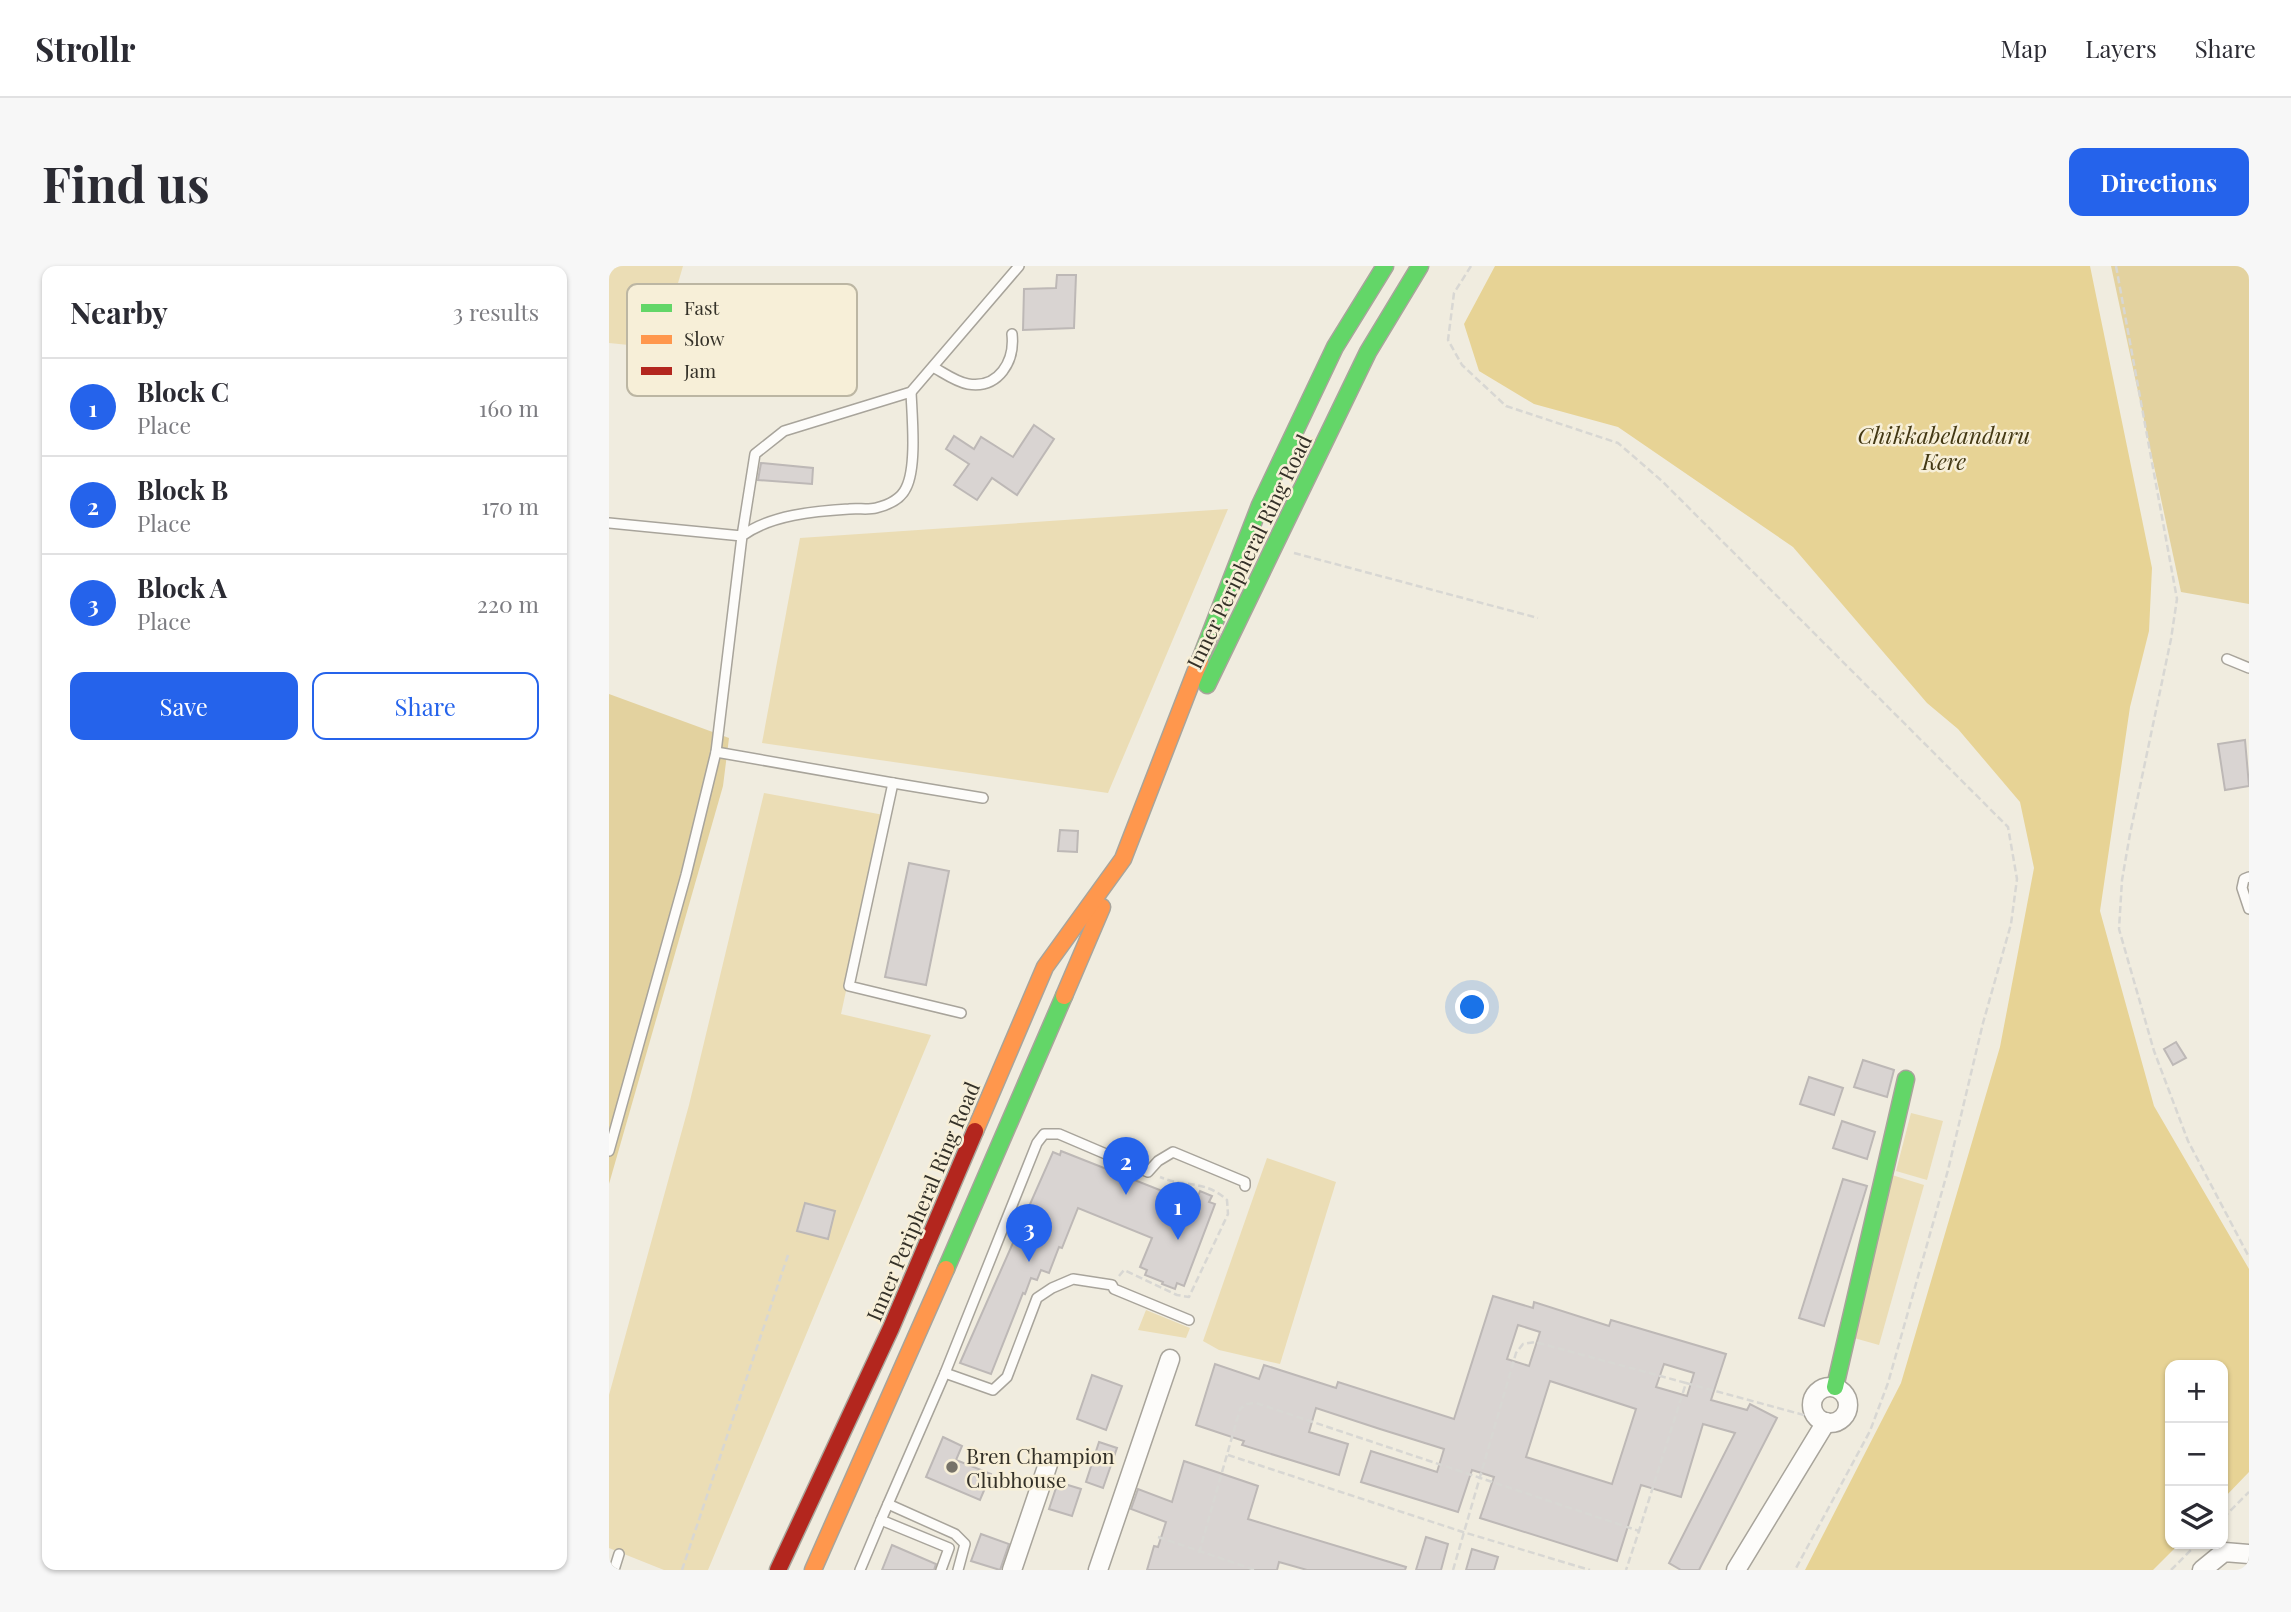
<!DOCTYPE html>
<html lang="en">
<head>
<meta charset="utf-8">
<style>
	body { margin:0; font-family:"Playfair Display",serif; background:#f7f7f7; color:#2b2b33 }
	.controls { position:absolute; right:21px; bottom:21px; display:grid; overflow:hidden; border-radius:14px; box-shadow:0 2px 5px #0004 }
	.controls button { width:63px; height:63px; display:grid; place-items:center; padding:0; border:0; border-bottom:2px solid #e1e1e2; background:#fff; color:#2b2b33; font:35px sans-serif }
	.you { position:absolute; left:864px; top:742px; width:24px; height:24px; margin:-18px; border:5px solid #fff; border-radius:50%; background:#1a73e8; box-shadow:0 0 0 10px #1a73e833 }
	.badge { display:grid; place-items:center; width:46px; height:46px; border-radius:50%; background:#2563eb; color:#fff; font-size:23px; font-weight:700 }
	.pin { position:absolute; translate:-50% -58px; filter:drop-shadow(0 2px 4px #0008) }
	.pin::after { content:''; position:absolute; top:37px; width:24px; height:21px; background:inherit; clip-path:polygon(0 0,100% 0,50% 100%) }
	.list { margin:0; padding:0; list-style:none }
	h2 { display:flex; justify-content:space-between; align-items:center; height:91px; margin:0; padding:0 28px; font-size:30px }
	h2 small { font-size:23px; font-weight:400; color:#7c7c81 }
	.list li { display:grid; grid-template-columns:46px 1fr auto; gap:21px; align-items:center; box-sizing:border-box; height:98px; padding:0 28px; border-top:2px solid #e1e1e2 }
	.list b { display:block; font-size:26px; white-space:nowrap }
	.list p { margin:0; font-size:23px; white-space:nowrap; color:#7c7c81 }
	.list em { font-size:23px; font-style:normal; color:#7c7c81 }
	.actions { display:flex; gap:14px; padding:21px 28px }
	.actions a { flex:1; padding:16px 0; border:2px solid #2563eb; border-radius:14px; text-align:center; font-size:24px; color:#2563eb }
	.actions .main { background:#2563eb; color:#fff }
	.icon { flex:none; width:38px; height:38px; fill:none; stroke:currentColor; stroke-width:2; stroke-linecap:round; stroke-linejoin:round }
	.map { position:relative; flex:none; width:1640px; height:1304px; overflow:hidden; border-radius:14px }
	header { display:flex; align-items:center; gap:42px; box-sizing:border-box; height:98px; padding:0 35px; background:#fff; border-bottom:2px solid #e1e1e2 }
	header strong { font-size:33px }
	nav { display:flex; gap:38px; margin-inline-start:auto; font-size:24px }
	.intro { display:flex; align-items:center; justify-content:space-between; box-sizing:border-box; height:168px; padding:0 42px }
	h1 { margin:0; font-size:49px }
	.button { padding:18px 32px; border-radius:14px; background:#2563eb; color:#fff; font-size:24px; font-weight:700 }
	main { display:flex; gap:42px; padding:0 42px }
	aside { flex:1; background:#fff; border-radius:14px; box-shadow:0 2px 5px #0004 }
	.map>svg:first-child { display:block }
	.green { fill:#ebddb5 }
	.forest { fill:#e3d29f }
	.water { fill:#e7d395 }
	.building { fill:#d9d4d2; stroke:#bdb8b6; stroke-width:2; fill-rule:evenodd }
	.lines { fill:none; stroke-linecap:round; stroke-linejoin:round }
	.lane-casing { stroke:#a8a49b; stroke-width:12 }
	.street-casing { stroke:#a8a49b; stroke-width:21 }
	.fast-casing { stroke:#a8a49b; stroke-width:19 }
	.slow-casing { stroke:#a8a49b; stroke-width:19 }
	.jam-casing { stroke:#a8a49b; stroke-width:19 }
	.path { stroke:#d8d7d3; stroke-width:2.5; stroke-dasharray:7 3.5; stroke-linecap:butt }
	.lane { stroke:#fdfcfa; stroke-width:9 }
	.street { stroke:#fdfcfa; stroke-width:18 }
	.fast { stroke:#63d668; stroke-width:16 }
	.slow { stroke:#ff974d; stroke-width:16 }
	.jam { stroke:#b3261e; stroke-width:16 }
	.poi-dot { fill:#767268; stroke:#f7efd8; stroke-width:2.5 }
	.labels { text-anchor:middle; dominant-baseline:central; stroke-width:5; stroke-linejoin:round; paint-order:stroke }
	.street-label { font-size:21px; fill:#343128; stroke:#f7efd8 }
	.poi-label { font-size:21px; fill:#343128; stroke:#f7efd8; text-anchor:start }
	.water-label { font-size:23px; font-style:italic; fill:#433814; stroke:#f7efd8 }
	.key { fill:#f7efd8; stroke:#bcb6a3; stroke-width:2 }
	.key-label { font-size:19px; fill:#343128 }
</style>
</head>
<body>
<header>
<strong>Strollr</strong>
<nav><a>Map</a><a>Layers</a><a>Share</a></nav>
</header>
<div class="intro"><h1>Find us</h1><a class="button">Directions</a></div>
<main>
<aside>
<h2>Nearby<small>3 results</small></h2>
<ul class="list">
<li><span class="badge">1</span><div><b>Block C</b><p>Place</p></div><em>160 m</em></li>
<li><span class="badge">2</span><div><b>Block B</b><p>Place</p></div><em>170 m</em></li>
<li><span class="badge">3</span><div><b>Block A</b><p>Place</p></div><em>220 m</em></li>
</ul>
<div class="actions"><a class="main">Save</a><a>Share</a></div>
</aside>
<div class="map">
<svg width="1640" height="1304" viewBox="0 0 1640 1304">
	<rect width="100%" height="100%" fill="#f0ecdf"/>
	<g class="green">
		<polygon points="0,0 74,0 50,82 0,77"/>
		<polygon points="619,243 499,527 153,477 191,272"/>
		<polygon points="155,527 275,549 232,748 322,769 99,1304 55,1304 0,1282 0,1129 80,839"/>
		<polygon points="1302,847 1334,855 1318,914 1287,905"/>
		<polygon points="658,892 727,916 671,1098 610,1084 594,1075"/>
		<polygon points="1283,909 1315,919 1270,1079 1238,1070"/>
		<polygon points="537,1044 581,1062 577,1072 529,1064"/>
	</g>
	<g class="forest">
		<polygon points="1502,0 1640,0 1640,338 1572,326"/>
		<polygon points="0,428 120,472 114,520 0,918"/>
	</g>
	<polygon class="water" points="886,0 1481,0 1543,302 1540,365 1521,441 1491,645 1545,840 1640,1003 1640,1206 1614,1233 1614,1099 1561,1099 1561,1278 1570,1278 1544,1304 1196,1304 1292,1117 1391,781 1425,602 1411,536 1349,463 1318,437 1184,281 1009,161 925,138 870,105 855,58"/>
	<g class="building">
		<polygon points="448,9 467,9 465,62 414,64 415,23 447,22"/>
		<polygon points="425,159 445,173 408,229 383,212 368,234 345,219 360,198 337,183 345,170 365,183 372,171 404,191"/>
		<polygon points="152,197 204,202 203,218 149,214"/>
		<polygon points="1636,474 1640,520 1616,524 1609,478"/>
		<polygon points="451,564 469,565 468,586 449,585"/>
		<polygon points="300,597 340,605 317,719 276,711"/>
		<polygon points="1567,776 1577,792 1564,799 1555,783"/>
		<polygon points="1254,794 1285,804 1278,831 1245,821"/>
		<polygon points="1200,811 1234,822 1225,849 1191,838"/>
		<polygon points="1233,855 1266,866 1258,893 1224,882"/>
		<polygon points="452,885 586,938 591,925 603,930 600,936 606,938 575,1020 568,1017 566,1023 553,1018 554,1016 536,1009 538,1004 531,1001 543,972 469,942 453,982 450,981 440,1007 432,1004 428,1014 422,1012 416,1028 414,1027 382,1108 351,1097 444,886 451,889"/>
		<polygon points="1234,913 1258,920 1215,1060 1190,1052"/>
		<polygon points="196,937 226,945 219,973 188,965"/>
		<path d="M884,1030l40,12 1,-6 75,24 2,-6 115,34 -15,46 36,10 3,-6 27,14 -78,152h-18l-12,-7 66,-130 -32,-9 -22,73 -40,-12 -24,76 -137,-43 14,-41 -22,-7 -14,42 -97,-30 10,-31 66,21 7,-23 -64,-20 -64,-21 -7,24 39,12 -9,31 -97,-30 2,-4 -48,-16 19,-61 44,15 5,-14 72,23 2,-6 116,37zM909,1059l22,7 -11,34 -22,-7zM1055,1098l30,9 -7,23 -31,-9zM941,1115l86,28 -24,75 -86,-27z"/>
		<polygon points="483,1109 513,1120 497,1164 468,1153"/>
		<polygon points="334,1171 353,1180 347,1194 382,1208 371,1234 317,1211"/>
		<polygon points="490,1176 508,1182 494,1222 477,1216"/>
		<polygon points="575,1195 649,1220 639,1253 797,1301 796,1304 698,1304 670,1296 668,1304 538,1304 545,1280 549,1281 557,1256 522,1243 529,1223 563,1236"/>
		<polygon points="449,1216 472,1223 463,1250 440,1243"/>
		<polygon points="372,1268 400,1278 391,1304 362,1295"/>
		<polygon points="817,1271 839,1278 832,1304 807,1304"/>
		<polygon points="283,1279 327,1298 325,1304 273,1304"/>
		<polygon points="863,1283 889,1291 885,1304 857,1304"/>
	</g>
	<g class="lines">
		<g class="lane-casing">
			<g id="lane">
				<path d="M324,101c11,6 23,15 35,17 31,5 47,-23 44,-50"/>
				<polyline points="0,257 133,270 146,188 175,165 302,126 410,0"/>
				<polyline points="1618,393 1640,402"/>
				<polyline points="107,486 284,517 240,720 352,747"/>
				<polyline points="284,517 374,532"/>
				<polyline points="1640,611 1635,613 1633,622 1640,643"/>
				<path d="M0,885l77,-276 30,-123 26,-216c28,-21 73,-25 107,-27 9,-1 19,1 27,-1 12,-3 25,-9 30,-20 11,-21 6,-72 5,-96"/>
				<polyline points="580,1054 505,1023 503,1019 464,1013 443,1022 428,1032 398,1111 384,1124 336,1107 428,877 435,868 450,868 539,906 549,895 564,886 636,916 636,920"/>
				<polyline points="279,1238 346,1268 356,1278 349,1304"/>
				<polyline points="5,1304 10,1288"/>
				<polyline points="251,1304 272,1254"/>
				<polyline points="332,1304 340,1282 272,1254 336,1107"/>
			</g>
		</g>
		<g class="street-casing">
			<g id="street">
				<circle cx="1221" cy="1139" r="18"/>
				<polyline points="403,1304 439,1198"/>
				<polyline points="489,1304 561,1093"/>
				<polyline points="1127,1304 1217,1156"/>
				<polyline points="1593,1304 1615,1286 1640,1288"/>
			</g>
		</g>
		<g class="fast-casing">
			<g id="fast">
				<polyline points="591,394 651,239 726,81 776,0"/>
				<polyline points="598,419 759,86 811,0"/>
				<polyline points="337,1003 455,730"/>
				<polyline points="1226,1121 1297,813"/>
			</g>
		</g>
		<g class="slow-casing">
			<g id="slow">
				<polyline points="455,730 493,641"/>
				<polyline points="366,865 436,701 514,593 591,394"/>
				<polyline points="204,1304 337,1003"/>
			</g>
		</g>
		<g class="jam-casing">
			<polyline id="jam" points="169,1304 282,1062 366,865"/>
		</g>
		<g class="path">
			<polyline points="862,0 845,27 839,74 853,99 897,140 1009,177 1053,215 1399,561 1408,613 1402,658 1374,757 1339,904 1279,1117 1261,1165 1186,1304"/>
			<polyline points="1507,0 1568,333 1562,373 1521,568 1513,614 1510,663 1545,785 1579,875 1640,991"/>
			<polyline points="685,287 929,352"/>
			<path d="M510,1010l5,-6 53,25 12,2 39,-83 -1,-14c-23,-21 -42,-12 -67,-23"/>
			<polyline points="1077,1117 1202,1151"/>
			<polyline points="619,1189 854,1266 981,1304"/>
			<polyline points="1614,1252 1640,1226"/>
			<polyline points="549,1271 646,1304"/>
			<polyline points="590,1287 631,1143 638,1138 647,1137 1030,1265 1017,1304"/>
			<polyline points="73,1304 179,989"/>
			<polyline points="844,1304 907,1087 914,1078 926,1076 1077,1117 1030,1265"/>
			<polyline points="1562,1304 1588,1278"/>
		</g>
		<use href="#lane" class="lane"/>
		<use href="#street" class="street"/>
		<use href="#fast" class="fast"/>
		<use href="#slow" class="slow"/>
		<use href="#jam" class="jam"/>
	</g>
	<circle class="poi-dot" cx="343" cy="1201" r="7"/>
	<g class="labels">
		<g class="street-label">
			<text transform="translate(639 285) rotate(-64)">Inner Peripheral Ring Road</text>
			<text transform="translate(313 935) rotate(-67)">Inner Peripheral Ring Road</text>
		</g>
		<g class="poi-label">
			<text x="357" y="1189">Bren Champion<tspan x="357" dy="24">Clubhouse</tspan></text>
		</g>
		<g class="water-label">
			<text x="1335" y="168">Chikkabelanduru<tspan x="1335" dy="26">Kere</tspan></text>
		</g>
	</g>
	<rect x="18" y="18" width="230" height="112" rx="10" class="key"/>
	<rect x="32" y="38" width="31" height="8" fill="#63d668"/>
	<rect x="32" y="69" width="31" height="9" fill="#ff974d"/>
	<rect x="32" y="101" width="31" height="8" fill="#b3261e"/>
	<g class="key-label">
		<text x="75" y="49">Fast</text>
		<text x="75" y="80">Slow</text>
		<text x="75" y="112">Jam</text>
	</g>
</svg>
<div class="controls">
<button>+</button>
<button>−</button>
<button><svg class="icon" aria-label="layers" viewBox="0 0 24 24"><path d="M12 4l9 5-9 5-9-5zM3 14l9 5 9-5"/></svg></button>
</div>
<div class="you"></div>
<div class="pin badge" style="left:569px;top:974px">1</div>
<div class="pin badge" style="left:517px;top:929px">2</div>
<div class="pin badge" style="left:420px;top:996px">3</div>
</div>
</main>
</body>
</html>
